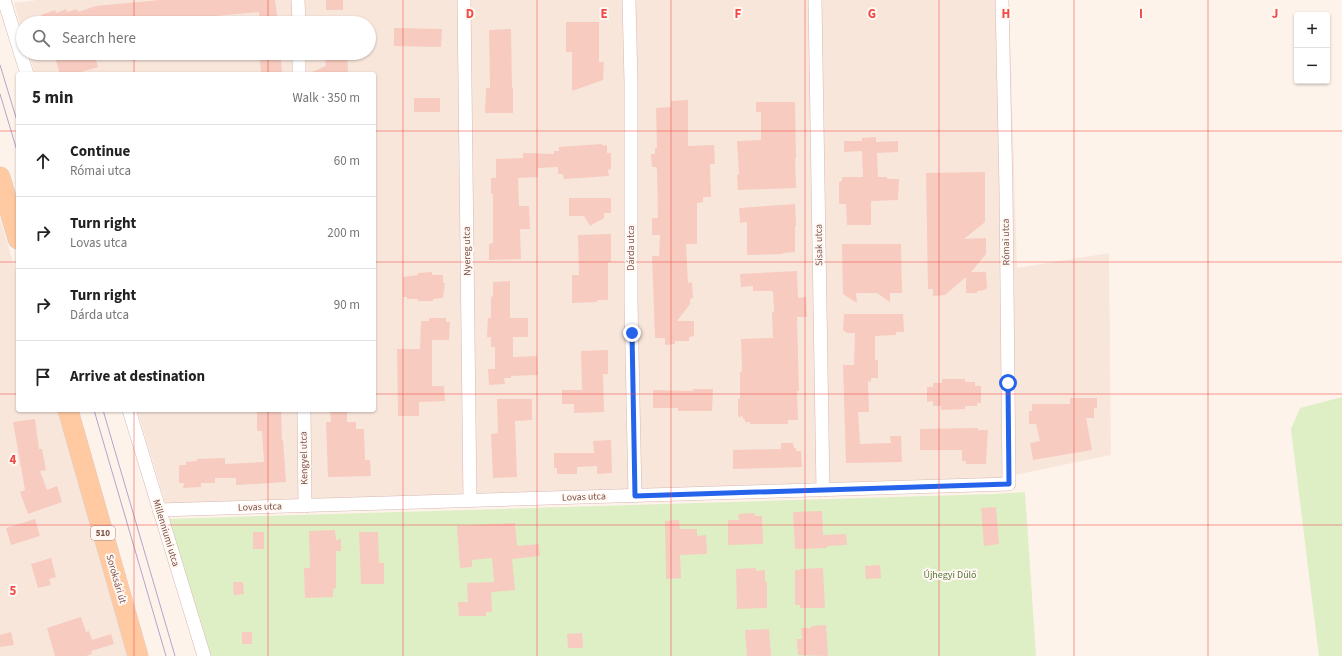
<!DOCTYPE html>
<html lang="en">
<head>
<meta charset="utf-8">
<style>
	body { margin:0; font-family:"Source Sans 3",sans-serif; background:#f2f2f2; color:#222 }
	.controls { position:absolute; right:12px; top:12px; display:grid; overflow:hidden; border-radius:4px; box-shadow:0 1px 3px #0004 }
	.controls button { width:36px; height:36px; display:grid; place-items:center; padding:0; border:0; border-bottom:1px solid #e0e0e0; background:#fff; color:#222; font:20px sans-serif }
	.stop { position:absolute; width:12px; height:12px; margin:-9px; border:3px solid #2563eb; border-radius:50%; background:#fff }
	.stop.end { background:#2563eb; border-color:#fff; box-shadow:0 1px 4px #0008 }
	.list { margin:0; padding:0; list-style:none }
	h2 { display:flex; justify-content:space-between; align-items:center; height:52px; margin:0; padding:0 16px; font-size:17px }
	h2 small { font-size:13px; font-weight:400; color:#767676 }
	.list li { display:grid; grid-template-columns:26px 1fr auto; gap:12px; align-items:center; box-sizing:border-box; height:72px; padding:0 16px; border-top:1px solid #e0e0e0 }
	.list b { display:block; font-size:15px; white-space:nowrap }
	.list p { margin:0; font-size:13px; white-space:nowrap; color:#767676 }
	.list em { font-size:13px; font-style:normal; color:#767676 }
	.icon { flex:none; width:22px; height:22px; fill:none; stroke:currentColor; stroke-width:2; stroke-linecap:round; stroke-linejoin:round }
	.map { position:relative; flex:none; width:1342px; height:656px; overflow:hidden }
	.search { position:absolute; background:#fff; box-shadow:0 1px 3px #0004; left:16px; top:16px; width:360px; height:44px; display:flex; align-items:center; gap:10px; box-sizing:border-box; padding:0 14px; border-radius:22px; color:#767676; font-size:15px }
	.panel { position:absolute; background:#fff; box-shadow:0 1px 3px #0004; left:16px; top:72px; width:360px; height:340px; border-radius:4px }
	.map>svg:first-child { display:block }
	.residential { fill:#f9e6db }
	.green { fill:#deefc6 }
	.building { fill:#f7cbbf }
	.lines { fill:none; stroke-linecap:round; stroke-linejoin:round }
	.street-casing { stroke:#d5b9b0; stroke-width:14 }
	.primary-casing { stroke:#dbcfcc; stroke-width:21 }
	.street { stroke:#fff; stroke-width:13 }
	.primary { stroke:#ffcaa1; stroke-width:20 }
	.tram { stroke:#b3a5cc; stroke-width:1 }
	.route { stroke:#2563eb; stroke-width:5 }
	.grid { fill:none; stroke:#f34a45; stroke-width:1; stroke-opacity:0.55 }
	.labels { text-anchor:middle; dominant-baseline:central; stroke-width:4; stroke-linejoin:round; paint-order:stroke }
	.shield { fill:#fff8f3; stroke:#a5847c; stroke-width:1 }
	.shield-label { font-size:9px; font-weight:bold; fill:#7e5249 }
	.street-label { font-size:10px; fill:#7e5249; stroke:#fff8f3 }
	.park-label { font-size:10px; fill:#58773b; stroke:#fff8f3 }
	.grid-label { font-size:13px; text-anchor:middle; font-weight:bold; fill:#f34a45; stroke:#fff8f3; stroke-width:4; stroke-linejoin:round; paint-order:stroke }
</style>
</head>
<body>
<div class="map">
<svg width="1342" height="656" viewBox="0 0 1342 656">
	<rect width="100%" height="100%" fill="#fef3eb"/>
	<g class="residential">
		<polygon points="37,0 1009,0 1017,268 1109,253 1111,455 1000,478 166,505 137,410 374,410 374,74 35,74 29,53 369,53 369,23 23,23 23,34 14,3"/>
		<polygon points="0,218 18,279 18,410 57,410 129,656 0,656"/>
	</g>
	<g class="green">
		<polygon points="1342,397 1342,656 1319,656 1291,429 1300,408"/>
		<polygon points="1025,492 1036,656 211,656 167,519 994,494"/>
	</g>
	<g class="building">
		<polygon points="160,0 275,0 278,21 260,23 259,12 203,17 203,23 138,23 138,20 108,23 31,23 31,21 42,18 41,15 55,10 56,13 66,9 67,12 77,9 78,12 96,6"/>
		<rect x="326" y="0" width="17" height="10"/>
		<polygon points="566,22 599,22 599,62 604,62 603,80 572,91 572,52 566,52"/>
		<polygon points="394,28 442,29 441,47 394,46"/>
		<polygon points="511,29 512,88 513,88 513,113 485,113 486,88 490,88 489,30"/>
		<polygon points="54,53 94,53 98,67 74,74 60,74"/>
		<polygon points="325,53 347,53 348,74 307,74 326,66"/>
		<polygon points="281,58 282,74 261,74 260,60"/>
		<rect x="414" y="98" width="26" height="14"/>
		<polygon points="688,100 688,146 714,145 715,164 710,164 711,197 703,197 703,202 697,203 697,244 686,244 688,283 692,282 693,298 690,299 690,304 677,321 694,321 694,336 689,337 689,341 675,341 675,344 665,345 665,338 655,338 652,256 659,256 660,235 652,235 652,218 658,218 657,170 656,167 652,167 651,154 655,154 655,148 657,148 656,108 671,107 671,101"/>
		<polygon points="756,102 795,102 796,158 795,158 796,188 738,190 737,175 739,174 737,141 761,140 761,112 756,112"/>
		<polygon points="876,137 876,142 898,141 898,152 877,153 878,177 887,177 887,179 899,179 898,200 871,201 871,225 847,225 846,204 839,204 839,182 842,181 842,177 863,177 862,151 844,152 844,141 862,141 862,138"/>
		<polygon points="602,144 603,146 607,145 607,153 611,153 611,169 608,170 609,176 564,179 563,174 558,174 558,167 538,168 538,177 518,178 519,206 529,206 530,229 520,229 521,259 489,260 489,244 493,243 493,194 491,194 491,178 496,178 496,159 523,158 523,153 554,154 554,151 559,151 559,147"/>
		<polygon points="985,172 985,222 964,239 986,238 986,254 971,272 986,272 987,288 984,290 977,291 977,293 966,293 966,277 945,295 933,296 933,289 928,289 926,173"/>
		<polygon points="569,198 611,198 611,213 604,213 604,218 590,226 584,216 569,216"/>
		<polygon points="795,204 796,226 795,226 795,252 783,253 783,254 747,255 747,222 740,223 739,208"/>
		<polygon points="611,234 611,262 608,262 608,300 597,300 597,302 572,303 572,275 579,275 578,235"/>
		<polygon points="842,244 901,244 902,293 890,293 890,302 877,293 856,293 857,303 843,294"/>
		<polygon points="797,271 798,298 806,297 807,317 797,317 799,391 797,391 798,420 788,420 788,424 750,424 750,422 745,422 745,419 743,419 743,416 738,417 738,399 740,399 740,372 742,372 741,339 773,338 772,313 774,312 773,291 753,291 753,286 741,287 740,274"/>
		<polygon points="432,272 432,275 443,275 443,283 445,283 443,298 433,299 433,301 418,301 418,299 407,299 407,297 403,297 403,277 418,275 418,273"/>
		<polygon points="510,281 510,318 528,318 528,337 513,337 513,357 537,356 538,375 511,376 511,378 504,378 505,384 489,385 488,369 495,369 495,347 491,347 491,337 487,337 488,318 491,318 491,297 493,296 493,282"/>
		<polygon points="844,314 903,314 904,332 896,332 896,335 875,336 875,360 878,360 878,378 871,378 871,382 868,381 869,412 858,412 860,444 891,443 890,436 901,436 902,462 846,463 843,365 854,365 855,333 847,333 843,330"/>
		<polygon points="429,318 446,318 446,322 450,322 449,340 432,340 432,386 444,386 445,401 419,402 419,416 398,416 397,349 420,349 421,321 429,321"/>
		<polygon points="608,350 608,374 603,374 604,412 574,413 574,404 562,404 562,390 582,390 581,351"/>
		<polygon points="942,379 965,379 965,382 975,382 975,386 981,386 981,403 977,403 977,406 965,406 965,409 941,410 941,406 933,406 933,401 927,402 927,387 933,387 933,383 942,383"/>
		<polygon points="693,389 713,389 712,411 678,411 678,408 653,408 653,390 693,391"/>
		<polygon points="1070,398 1097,398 1097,408 1094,408 1094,418 1086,418 1092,450 1033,460 1030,443 1040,441 1036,424 1029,424 1029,411 1032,411 1032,404 1070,404"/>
		<polygon points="497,399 532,399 532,420 515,421 517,477 493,478 491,434 498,433"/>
		<polygon points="257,410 281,410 282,440 283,440 286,482 236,485 236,478 215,478 215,483 201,483 201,487 183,488 184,483 179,483 179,465 186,465 186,462 197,461 197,459 225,458 225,464 264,462 262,431 257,431"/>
		<polygon points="330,410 347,410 347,422 356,422 356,429 364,429 365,460 370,460 371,476 328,477 326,422 331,422"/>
		<polygon points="35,419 39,449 42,449 46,470 40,471 47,490 57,486 62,502 28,514 20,492 25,490 13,422"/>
		<polygon points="978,428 978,430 988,430 986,464 966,464 966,461 962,461 962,450 920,450 920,429"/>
		<polygon points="611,440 612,473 597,474 597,466 577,467 577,474 557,474 557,468 554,468 554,453 594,453 593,441"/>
		<polygon points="781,443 793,443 794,448 796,448 796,451 801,451 802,467 733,469 733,450 781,449"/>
		<polygon points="996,507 999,544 984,546 981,508"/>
		<polygon points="822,511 823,535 846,534 847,545 827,546 827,548 795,549 793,512"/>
		<polygon points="755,513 755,516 762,516 763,544 728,545 728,520 739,520 738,514"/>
		<polygon points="35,519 40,536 11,545 6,528"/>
		<polygon points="679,520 680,529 697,529 697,536 706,535 707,554 680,555 681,578 666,579 665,521"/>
		<polygon points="515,523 517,546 539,544 540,556 512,559 515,590 491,592 492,612 486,612 486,616 459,616 458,602 468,602 467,583 494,582 492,558 472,560 472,567 460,568 457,526"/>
		<polygon points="335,530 336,540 341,539 341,551 336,551 336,588 333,589 333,597 305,598 304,568 310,568 309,531"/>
		<rect x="253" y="532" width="11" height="17"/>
		<polygon points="359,532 378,532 379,563 384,563 384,584 361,584"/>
		<polygon points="51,558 56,577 49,579 51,585 38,588 31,564"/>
		<polygon points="880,565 881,578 866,579 865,566"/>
		<polygon points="756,568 756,571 765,570 765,582 767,582 767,608 737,609 736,569"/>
		<polygon points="823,568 825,608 800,608 800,605 795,605 795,570 800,570 800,569"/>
		<polygon points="233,582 243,582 244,594 234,595"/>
		<polygon points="81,617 86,632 89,631 92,640 111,634 114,644 91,651 92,654 86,656 55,656 47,628"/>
		<polygon points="826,625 828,656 798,655 797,639 802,639 801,628 811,628 811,626"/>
		<polygon points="769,629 771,656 747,656 745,630"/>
		<polygon points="11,632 14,645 0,647 0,635"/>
		<rect x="242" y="632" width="10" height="12"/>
		<polygon points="582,633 583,648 568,648 567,634"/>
	</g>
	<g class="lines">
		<g class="street-casing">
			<g id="street">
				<polyline points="4,0 27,74"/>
				<polyline points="298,0 299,23"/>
				<polyline points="464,0 470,501"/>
				<polyline points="629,0 631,82 631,302 635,496"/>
				<polyline points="815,0 823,490"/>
				<polyline points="299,53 299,74"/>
				<polyline points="129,410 204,656"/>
				<polyline points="304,410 305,506"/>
				<polyline points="159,510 1009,484 1006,190 1002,0"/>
			</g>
		</g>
		<g class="primary-casing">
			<g id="primary">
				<polyline points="0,177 18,239"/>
				<polyline points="68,410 138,656"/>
			</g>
		</g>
		<use href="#street" class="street"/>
		<use href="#primary" class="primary"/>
		<g class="tram">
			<polyline points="0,65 18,124"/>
			<polyline points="0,94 18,154"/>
			<polyline points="94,410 166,656"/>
			<polyline points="103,410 175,656"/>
		</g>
	</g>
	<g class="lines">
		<polyline class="route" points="632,333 635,496 1009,484 1008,383"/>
	</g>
	<path class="grid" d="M134,0v23M268,0v23M403,0v656M537,0v656M671,0v656M805,0v656M939,0v656M1074,0v656M1208,0v656M134,53v21M268,53v21M0,131h18M374,131h968M0,262h18M374,262h968M0,394h18M374,394h968M134,410v246M268,410v246M0,525h1342"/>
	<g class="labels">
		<rect class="shield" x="91" y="526" width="24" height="14" rx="3"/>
		<g class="shield-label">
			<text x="103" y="533">510</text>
		</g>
		<g class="street-label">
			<text transform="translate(1006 242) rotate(-91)">Római utca</text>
			<text transform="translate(819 245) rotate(-91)">Sisak utca</text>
			<text transform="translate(631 248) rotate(-90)">Dárda utca</text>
			<text transform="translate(467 251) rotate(-91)">Nyereg utca</text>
			<text transform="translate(304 458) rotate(-91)">Kengyel utca</text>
			<text transform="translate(584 497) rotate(-2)">Lovas utca</text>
			<text transform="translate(260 507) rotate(-2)">Lovas utca</text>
			<text transform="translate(166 533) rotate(73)">Millenniumi utca</text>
			<text transform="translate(116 579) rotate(74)">Soroksári út</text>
		</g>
		<g class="park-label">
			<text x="950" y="575">Újhegyi Dűlő</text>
		</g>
	</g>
	<g class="grid-label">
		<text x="470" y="18">D</text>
		<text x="604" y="18">E</text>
		<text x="738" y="18">F</text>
		<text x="872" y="18">G</text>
		<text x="1006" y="18">H</text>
		<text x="1141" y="18">I</text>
		<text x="1275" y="18">J</text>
		<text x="13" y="464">4</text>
		<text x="13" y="595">5</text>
	</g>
</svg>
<div class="controls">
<button>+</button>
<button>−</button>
</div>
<div class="stop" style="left:1008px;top:383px"></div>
<div class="stop end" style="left:632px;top:333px"></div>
<div class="search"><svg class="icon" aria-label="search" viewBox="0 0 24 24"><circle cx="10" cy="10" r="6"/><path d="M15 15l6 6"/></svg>Search here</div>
<section class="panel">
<h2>5 min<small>Walk · 350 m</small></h2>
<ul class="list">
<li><svg class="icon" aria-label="ahead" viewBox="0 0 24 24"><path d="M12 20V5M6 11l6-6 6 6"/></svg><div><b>Continue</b><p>Római utca</p></div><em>60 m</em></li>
<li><svg class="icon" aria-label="right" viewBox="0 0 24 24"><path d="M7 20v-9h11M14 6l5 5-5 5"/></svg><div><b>Turn right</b><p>Lovas utca</p></div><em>200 m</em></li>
<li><svg class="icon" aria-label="right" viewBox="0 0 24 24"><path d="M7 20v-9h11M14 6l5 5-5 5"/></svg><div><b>Turn right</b><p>Dárda utca</p></div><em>90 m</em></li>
<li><svg class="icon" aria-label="arrive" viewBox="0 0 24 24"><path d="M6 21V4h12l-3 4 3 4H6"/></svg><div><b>Arrive at destination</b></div></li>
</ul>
</section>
</div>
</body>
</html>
